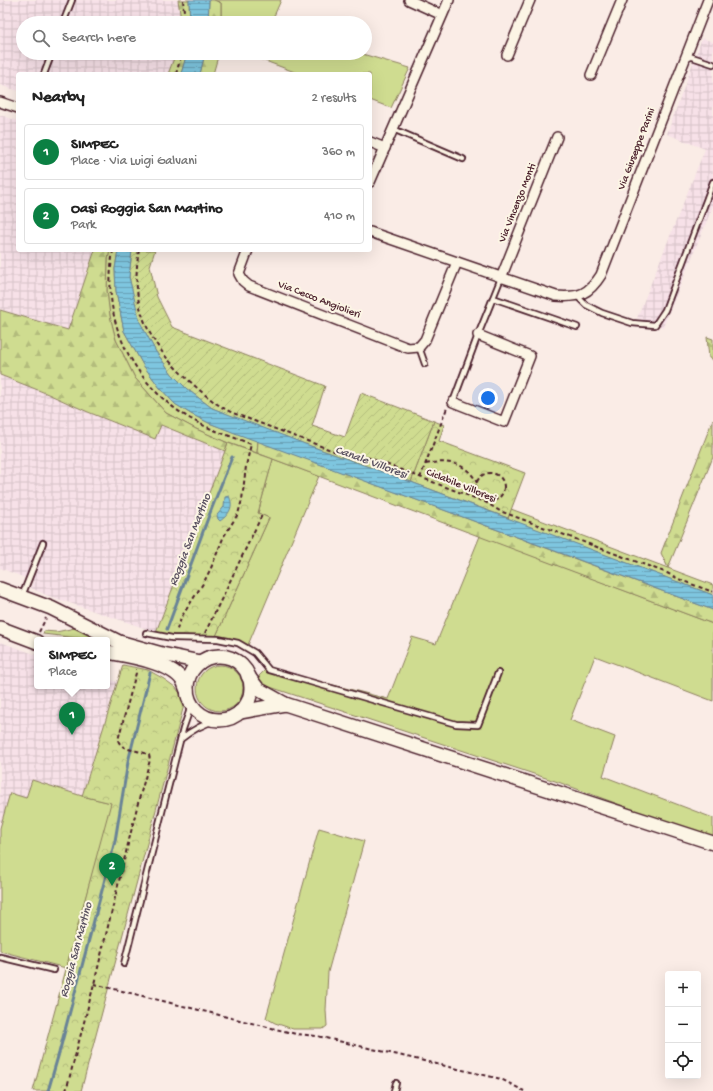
<!DOCTYPE html>
<html lang="en">
<head>
<meta charset="utf-8">
<style>
	body { margin:0; font-family:"Gochi Hand",sans-serif; background:#f6f6f6; color:#222 }
	.controls { position:absolute; right:12px; bottom:12px; display:grid; overflow:hidden; border-radius:4px; box-shadow:0 4px 16px #0002 }
	.controls button { width:36px; height:36px; display:grid; place-items:center; padding:0; border:0; border-bottom:1px solid #e0e0e0; background:#fff; color:#222; font:20px sans-serif }
	.you { position:absolute; left:488px; top:398px; width:14px; height:14px; margin:-10px; border:3px solid #fff; border-radius:50%; background:#1a73e8; box-shadow:0 0 0 6px #1a73e833 }
	.badge { display:grid; place-items:center; width:26px; height:26px; border-radius:50%; background:#0b8043; color:#fff; font-size:13px; font-weight:700 }
	.pin { position:absolute; translate:-50% -33px; filter:drop-shadow(0 1px 2px #0008) }
	.pin::after { content:''; position:absolute; top:21px; width:14px; height:12px; background:inherit; clip-path:polygon(0 0,100% 0,50% 100%) }
	.popup { position:absolute; left:34px; top:637px; width:76px; height:52px; box-sizing:border-box; display:grid; place-content:center; border-radius:4px; background:#fff; filter:drop-shadow(0 1px 3px #0005); font-size:13px; white-space:nowrap; color:#767676 }
	.popup b { font-size:15px; color:#222 }
	.popup::after { content:''; position:absolute; left:50%; top:100%; margin-left:-8px; border:8px solid transparent; border-top-color:#fff }
	.list { margin:0; padding:0; list-style:none }
	h2 { display:flex; justify-content:space-between; align-items:center; height:52px; margin:0; padding:0 16px; font-size:17px }
	h2 small { font-size:13px; font-weight:400; color:#767676 }
	.list li { display:grid; grid-template-columns:26px 1fr auto; gap:12px; align-items:center; box-sizing:border-box; height:56px; margin:0 8px 8px; padding:0 8px; border:1px solid #e0e0e0; border-radius:4px }
	.list b { display:block; font-size:15px; white-space:nowrap }
	.list p { margin:0; font-size:13px; white-space:nowrap; color:#767676 }
	.list em { font-size:13px; font-style:normal; color:#767676 }
	.icon { flex:none; width:22px; height:22px; fill:none; stroke:currentColor; stroke-width:2; stroke-linecap:round; stroke-linejoin:round }
	.map { position:relative; flex:none; width:713px; height:1091px; overflow:hidden }
	.search { position:absolute; background:#fff; box-shadow:0 4px 16px #0002; left:16px; top:16px; width:356px; height:44px; display:flex; align-items:center; gap:10px; box-sizing:border-box; padding:0 14px; border-radius:22px; color:#767676; font-size:15px }
	.panel { position:absolute; background:#fff; box-shadow:0 4px 16px #0002; left:16px; top:72px; width:356px; height:180px; border-radius:4px }
	.map>svg:first-child { display:block }
	.industrial { fill:url(#industrial-grid) }
	.grass { fill:#cfdc90; stroke:#8c7e5e }
	.forest { fill:url(#forest-firs); stroke:#8c7e5e }
	.park { fill:url(#park-crowns); stroke:#8c7e5e }
	.garden { fill:url(#garden-furrows); stroke:#8c7e5e }
	.water { fill:url(#water-rules); stroke:#698397 }
	.lines { fill:none; stroke-linecap:round; stroke-linejoin:round }
	.stream { stroke:#698397; stroke-width:3 }
	.service-casing { stroke:#4a1f2b; stroke-width:8 }
	.minor-casing { stroke:#4a1f2b; stroke-width:12 }
	.secondary-casing { stroke:#4a1f2b; stroke-width:16 }
	.path { stroke:#4a1f2b; stroke-width:2; stroke-dasharray:4 3; stroke-linecap:butt }
	.service { stroke:#fcf5e5; stroke-width:4.5 }
	.minor { stroke:#fcf5e5; stroke-width:9 }
	.secondary { stroke:#fcf5e5; stroke-width:13 }
	.labels { text-anchor:middle; dominant-baseline:central; stroke-width:4; stroke-linejoin:round; paint-order:stroke }
	.street-label { font-size:11px; fill:#4a1f2b; stroke:#fcf5e5 }
	.water-label { font-size:12px; font-style:italic; fill:#5a5161; stroke:#fcf5e5 }
</style>
</head>
<body>
<div class="map">
<svg width="713" height="1091" viewBox="0 0 713 1091">
	<defs>
		<pattern id="industrial-grid" width="8" height="8" patternUnits="userSpaceOnUse"><rect width="8" height="8" fill="#f7e1e8"/><path d="M0 4h8M4 0v8" fill="none" stroke="#d5c1c7"/></pattern>
		<pattern id="forest-firs" width="22" height="20" patternUnits="userSpaceOnUse"><rect width="22" height="20" fill="#cfdc90"/><path d="M5 1l3.5 6h-7zM16 11l3.5 6h-7z" fill="#b3bc7c"/></pattern>
		<pattern id="park-crowns" width="20" height="18" patternUnits="userSpaceOnUse"><rect width="20" height="18" fill="#cfdc90"/><path d="M2 6a3 3 0 1 1 6 0M12 15a3 3 0 1 1 6 0" fill="none" stroke="#b3bc7c"/></pattern>
		<pattern id="garden-furrows" width="10" height="10" patternUnits="userSpaceOnUse"><rect width="10" height="10" fill="#cfdc90"/><path d="M-1 1l2-2M0 10L10 0M9 11l2-2" fill="none" stroke="#b3bc7c"/></pattern>
		<pattern id="water-rules" width="6" height="5" patternUnits="userSpaceOnUse"><rect width="6" height="5" fill="#7ec6df"/><path d="M0 2.5h6" fill="none" stroke="#69a0b5"/></pattern>
	</defs>
	<rect width="100%" height="100%" fill="#faece6"/>
	<filter id="ink" filterUnits="userSpaceOnUse"><feTurbulence type="fractalNoise" baseFrequency=".025" numOctaves="2"/><feDisplacementMap in="SourceGraphic" scale="8" xChannelSelector="R" yChannelSelector="G"/><feConvolveMatrix kernelMatrix="1 2 1 2 8 2 1 2 1" color-interpolation-filters="sRGB"/></filter>
	<g filter="url(#ink)">
		<g class="industrial">
			<polygon points="0,0 178,0 180,13 180,23 23,23 23,53 176,53 168,74 18,74 18,91 0,85"/>
			<polygon points="702,38 713,42 713,206 663,327 637,318 705,149 667,134"/>
			<polygon points="0,115 18,121 18,250 95,250 68,330 0,310"/>
			<polygon points="0,375 48,394 88,412 155,439 160,425 225,451 156,632 46,595 31,588 33,581 0,568"/>
			<polygon points="0,642 37,655 37,686 107,686 107,679 118,682 82,796 32,780 26,798 10,794 0,828"/>
		</g>
		<g class="grass">
			<polygon points="214,0 281,0 271,23 221,23 221,3"/>
			<polygon points="244,53 359,53 410,68 391,108 370,100 370,74 300,74"/>
			<polygon points="110,250 118,250 115,269 116,291 124,331 143,365 160,388 175,404 191,414 209,423 258,441 257,453 226,442 196,429 166,413 135,378 116,340 110,316 107,291 108,259"/>
			<polygon points="273,459 319,476 248,645 240,642 216,636 269,518 258,513"/>
			<polygon points="511,509 713,585 713,595 508,519"/>
			<polygon points="480,536 713,624 713,701 595,656 570,720 615,737 603,776 713,818 713,839 558,782 261,684 259,676 266,669 271,669 388,699 412,637 436,644"/>
			<polygon points="81,627 110,641 125,646 124,648 107,644 107,640 94,640 43,634 44,631 56,632 75,628"/>
			<circle cx="220" cy="688" r="23"/>
			<polygon points="32,780 82,796 112,803 66,968 0,951 0,828 10,793 26,798"/>
			<polygon points="319,828 364,841 328,972 326,1010 327,1026 323,1029 293,1029 275,1023 266,1018"/>
		</g>
		<g class="forest">
			<polygon points="178,0 189,0 190,23 180,23 180,13"/>
			<polygon points="209,0 214,0 221,3 221,23 208,23"/>
			<polygon points="176,53 187,53 181,74 168,74"/>
			<polygon points="205,53 219,53 213,74 200,74"/>
			<polygon points="95,250 110,250 108,259 107,291 110,316 116,340 135,378 166,413 196,429 228,443 225,451 161,425 155,439 88,412 48,394 0,375 0,310 68,330"/>
			<polygon points="707,337 713,339 713,360 709,358"/>
			<polygon points="713,419 713,457 668,568 661,553"/>
			<polygon points="258,441 713,610 713,624 257,453"/>
		</g>
		<g class="park">
			<polygon points="434,421 444,425 439,441 525,473 508,518 411,482"/>
			<polygon points="228,443 273,459 258,513 269,518 216,636 173,635 156,632"/>
			<polygon points="123,665 148,670 164,679 175,687 180,693 184,705 81,1091 33,1091 111,803 82,796"/>
		</g>
		<polygon class="garden" points="132,250 155,250 150,266 157,297 172,327 325,386 312,426 345,437 361,393 434,421 411,482 305,444 233,417 212,408 187,389 172,374 156,352 139,322 129,277"/>
		<g class="water">
			<polygon points="189,0 209,0 208,23 190,23"/>
			<polygon points="187,53 205,53 200,74 181,74"/>
			<polygon points="118,250 132,250 129,277 140,322 156,352 172,374 187,389 212,408 305,444 411,482 713,595 713,610 574,558 240,435 209,423 191,414 175,404 160,388 143,365 124,331 116,291 115,269"/>
			<path d="M229,496c5,10 1,18 -9,25l-2,-2 -1,-4 7,-8 1,-10z"/>
		</g>
		<g class="lines">
			<g class="stream">
				<polyline points="167,629 208,518 232,457"/>
				<polyline points="48,1091 59,1053 115,841 128,762 150,673"/>
			</g>
			<g class="service-casing">
				<g id="service">
					<polyline points="63,23 72,0"/>
					<polyline points="686,55 713,64"/>
					<polyline points="44,74 52,53"/>
					<polyline points="393,129 463,159"/>
					<polyline points="576,295 586,305 602,313 632,323 655,325 665,310 713,182"/>
					<polyline points="493,298 577,327"/>
					<polyline points="419,347 425,364"/>
					<polyline points="453,402 478,335 501,278"/>
					<polyline points="22,596 43,543"/>
					<polyline points="146,633 172,638 218,639 238,643 255,653 269,670 456,724 478,725 498,673"/>
					<path d="M181,739c11,-9 22,-15 36,-19"/>
					<polyline points="0,957 54,970"/>
					<polyline points="124,964 167,792 183,729 189,712 190,703"/>
					<polyline points="394,1091 396,1083"/>
				</g>
			</g>
			<g class="minor-casing">
				<g id="minor">
					<polyline points="409,0 442,15"/>
					<polyline points="507,55 530,0"/>
					<polyline points="591,75 622,0"/>
					<polyline points="0,102 18,108"/>
					<polyline points="370,142 385,148"/>
					<polyline points="370,182 449,0"/>
					<path d="M370,232l186,64c23,2 33,-2 45,-21l107,-275"/>
					<polyline points="248,250 239,274 243,281 249,286 408,348 419,347 425,340 457,262"/>
					<polyline points="501,278 557,137"/>
					<polyline points="453,402 504,422 530,356 478,335"/>
				</g>
			</g>
			<g class="secondary-casing">
				<g id="secondary">
					<polyline points="0,589 51,608 119,642 162,654 200,662"/>
					<polyline points="0,628 37,642"/>
					<path d="M107,652c21,4 64,10 76,29 2,3 2,6 4,9"/>
					<circle cx="219" cy="688" r="32"/>
					<polyline points="248,676 258,689 285,704 713,843"/>
					<polyline points="240,712 285,704"/>
				</g>
			</g>
			<g class="path">
				<polyline points="183,0 185,23"/>
				<polyline points="176,74 182,53"/>
				<path d="M113,250c-3,20 -4,41 0,61 8,44 39,86 78,108 19,11 40,17 60,25l-5,22 -4,34 -4,14 -14,22 -13,32 -7,14 -22,34 -6,16"/>
				<path d="M139,250c-10,59 11,97 55,135 12,11 24,21 39,28l106,40 31,5 115,44 15,9 167,62 16,8 30,11"/>
				<path d="M426,464c21,-4 41,-2 51,19"/>
				<circle cx="490" cy="487" r="14"/>
				<polyline points="420,478 447,408"/>
				<polyline points="39,632 46,618"/>
				<polyline points="205,633 262,515"/>
				<polyline points="94,984 296,1034 317,1036 501,1079 524,1091"/>
				<path d="M66,1091l28,-107 44,-181 12,-43 -1,-5c-10,-6 -27,-3 -31,-15l18,-67v-4"/>
			</g>
			<use href="#service" class="service"/>
			<use href="#minor" class="minor"/>
			<use href="#secondary" class="secondary"/>
		</g>
	</g>
	<g class="labels">
		<g class="street-label">
			<text transform="translate(637 149) rotate(-69)">Via Giuseppe Parini</text>
			<text transform="translate(518 203) rotate(-68)">Via Vincenzo Monti</text>
			<text transform="translate(319 300) rotate(21)">Via Cecco Angiolieri</text>
			<text transform="translate(461 486) rotate(22)">Ciclabile Villoresi</text>
		</g>
		<g class="water-label">
			<text transform="translate(371 463) rotate(20)">Canale Villoresi</text>
			<text transform="translate(191 540) rotate(-69)">Roggia San Martino</text>
			<text transform="translate(77 950) rotate(-75)">Roggia San Martino</text>
		</g>
	</g>
</svg>
<div class="controls">
<button>+</button>
<button>−</button>
<button><svg class="icon" aria-label="locate" viewBox="0 0 24 24"><circle cx="12" cy="12" r="6"/><path d="M12 2v4M12 18v4M2 12h4M18 12h4"/></svg></button>
</div>
<div class="you"></div>
<div class="pin badge" style="left:72px;top:735px">1</div>
<div class="popup"><b>SIMPEC</b>Place</div>
<div class="pin badge" style="left:112px;top:886px">2</div>
<div class="search"><svg class="icon" aria-label="search" viewBox="0 0 24 24"><circle cx="10" cy="10" r="6"/><path d="M15 15l6 6"/></svg>Search here</div>
<section class="panel">
<h2>Nearby<small>2 results</small></h2>
<ul class="list">
<li><span class="badge">1</span><div><b>SIMPEC</b><p>Place · Via Luigi Galvani</p></div><em>360 m</em></li>
<li><span class="badge">2</span><div><b>Oasi Roggia San Martino</b><p>Park</p></div><em>410 m</em></li>
</ul>
</section>
</div>
</body>
</html>
